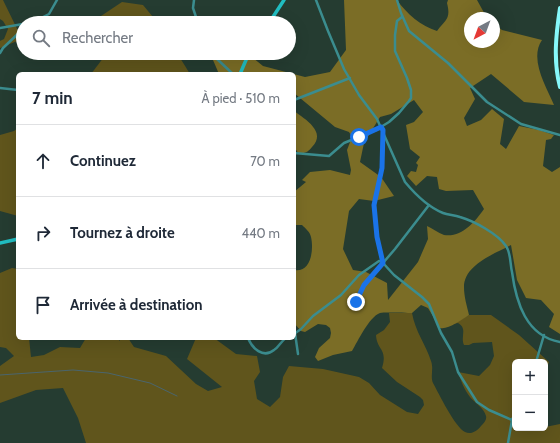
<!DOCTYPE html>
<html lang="fr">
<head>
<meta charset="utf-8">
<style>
	body { margin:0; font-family:Cabin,sans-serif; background:#f6f6f7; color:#1f2937 }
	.controls { position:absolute; right:12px; bottom:12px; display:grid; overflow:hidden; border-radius:6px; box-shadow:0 4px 16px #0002 }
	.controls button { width:36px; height:36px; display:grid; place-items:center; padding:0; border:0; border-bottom:1px solid #e0e1e3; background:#fff; color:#1f2937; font:20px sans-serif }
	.compass { position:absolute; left:464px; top:12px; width:36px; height:36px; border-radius:50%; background:#fff; box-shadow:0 4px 16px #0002; rotate:221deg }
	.stop { position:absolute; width:12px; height:12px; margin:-9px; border:3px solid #1a73e8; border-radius:50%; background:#fff }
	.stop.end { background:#1a73e8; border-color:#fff; box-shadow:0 1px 4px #0008 }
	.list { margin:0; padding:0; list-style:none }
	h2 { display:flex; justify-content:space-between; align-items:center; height:52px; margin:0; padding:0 16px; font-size:17px }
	h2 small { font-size:13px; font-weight:400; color:#747a83 }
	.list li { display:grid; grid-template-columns:26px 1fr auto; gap:12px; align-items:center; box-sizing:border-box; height:72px; padding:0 16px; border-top:1px solid #e0e1e3 }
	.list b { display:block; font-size:15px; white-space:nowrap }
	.list em { font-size:13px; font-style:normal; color:#747a83 }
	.icon { flex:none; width:22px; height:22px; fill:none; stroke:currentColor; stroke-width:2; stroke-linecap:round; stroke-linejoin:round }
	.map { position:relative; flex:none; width:560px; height:443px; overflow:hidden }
	.search { position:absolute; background:#fff; box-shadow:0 4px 16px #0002; left:16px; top:16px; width:280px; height:44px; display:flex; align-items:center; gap:10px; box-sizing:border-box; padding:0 14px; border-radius:22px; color:#747a83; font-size:15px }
	.panel { position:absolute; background:#fff; box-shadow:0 4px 16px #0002; left:16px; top:72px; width:280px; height:268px; border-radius:6px }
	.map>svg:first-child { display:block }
	.green { fill:#60551c }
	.forest { fill:#7b6d26; fill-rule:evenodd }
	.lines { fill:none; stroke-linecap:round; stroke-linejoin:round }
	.stream { stroke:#4a656d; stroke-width:1 }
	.street { stroke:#3b8d8f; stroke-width:2.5 }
	.secondary { stroke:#21bdc1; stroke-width:3.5 }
	.highway { stroke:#86f8fa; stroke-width:4 }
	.route { stroke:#1a73e8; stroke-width:5 }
</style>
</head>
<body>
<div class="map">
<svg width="560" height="443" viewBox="0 0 560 443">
	<rect width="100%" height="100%" fill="#253c31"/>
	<g class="green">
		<polygon points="0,0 3,0 22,39 0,48 0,41 4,39 8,29 3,21 0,19"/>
		<polygon points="122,2 143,5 158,23 97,23 95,20"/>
		<polygon points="107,53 177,53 190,74 91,74"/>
		<polygon points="18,128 18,216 0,211 0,135 14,131"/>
		<path d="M12,268l6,1v69h11l2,19 13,-2 16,-8 20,1 6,-10h31l3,3v-3h8l6,9 32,9 30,28 12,7 14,-4 -35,-28 9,-21h18l22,16 21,2 3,16 -6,9 3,18 13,8 10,-10 3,-20 6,-11 34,3 36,8 10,6 11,12 27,17 11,2 6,-9 -1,-5 -3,-3 -23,-15 -15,-14c6,-20 -5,-17 -6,-33l8,-5 6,-8 -1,-9h23c3,18 14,32 19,48 3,8 -1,15 2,22 6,11 22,44 32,49 6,3 12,-1 16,-6 3,-3 6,-6 5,-10 -2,-8 -12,-14 -16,-19 -6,-8 -9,-16 -12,-25l21,4 11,-11 4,-9 -2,-14 -19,1 -4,2h-5c-4,-9 4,-16 -6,-22l-5,1 16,-9h22l28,20 30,27 -4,11v-11h-30v66h30v-1l15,-3v19h-474l-8,-25 -15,-30 -27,2 -36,13v-37l14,-10 -8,-8 -6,-1v-74z"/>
	</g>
	<g class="forest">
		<path d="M344,0h53c10,14 24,26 40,31 9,-12 14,-12 10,-28l1,-3h29l10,18h-17v24h24v-18l8,6 40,10c-13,19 4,46 12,65l-30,-3 -33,-28 -21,14 5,11 -11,19 3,8 14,-6 11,-11 12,10 -4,25 6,5 13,-23 20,4 15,5 -3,4 -5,1 -3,26 9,6 8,-5v167l-11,-7 5,-13 -13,-14 -15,-2 -9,-18 -6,-35c-17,9 -47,20 -47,42 0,10 3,19 5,28 -8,5 -21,15 -29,13l-12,-20 -7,-3 -9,8c-6,0 -27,-1 -32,0 -11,4 -22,28 -28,38l-19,4 -15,6 -3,-4 4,-9 11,-10 1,-5 -1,-5 -4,-3 -8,-1 -13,8 -4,-1 -7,-8v-53c17,3 20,-20 17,-33 -1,-5 -5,-8 -9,-12h-8v-33l12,-10 -4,-2 8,-8 20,-2 20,5 1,-5 -4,-20 5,-13 -3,-5 -14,-5 -41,-34v-19h-75l-6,-14v-7h34l16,13 42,11 25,-5 16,-22zM414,100l9,12 -9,10 -8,3 4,24 10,8 -4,6 2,2 -2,7 -5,-1 -4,5 9,10 11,-10 10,1 2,12 7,2 27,-1 11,19c-9,13 -23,29 -40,26 -6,-2 -12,-7 -17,-9l1,13 -10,23 -30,38 -1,-17 -21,-11 -13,-2 -10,-21 6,-38 10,-12 15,2 20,-5 -13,-19 -21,-15 4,-19 16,-26 11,-3z"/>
		<path d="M294,111c11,8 33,21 18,36 -4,5 -7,7 -14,6l-3,-5z"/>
	</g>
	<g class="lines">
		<polyline class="stream" points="0,375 73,370 108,373 150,383 177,396"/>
		<g class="street">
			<polyline points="194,0 193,8 198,23"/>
			<path d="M316,0l12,31 16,38 15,26 18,24 28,63c10,12 23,25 38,31 5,2 11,2 17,4 14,4 38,17 46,29 5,7 4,18 6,26 4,30 14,64 48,70"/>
			<polyline points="397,0 401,13 409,31 448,63 487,102 521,124 560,135"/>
			<polyline points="31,23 49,14 57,0"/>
			<polyline points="0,28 23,24"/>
			<polyline points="0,53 3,48 23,29"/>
			<polyline points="213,53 217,59 233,74"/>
			<polyline points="0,88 18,90"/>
			<polyline points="294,100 350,78"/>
			<polyline points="383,132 382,168 374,205 377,237 383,263 394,275 422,297 429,304 441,333 452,352 458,372 477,402 489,410 512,420"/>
			<polyline points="294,153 329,156 344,143 376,130 389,122 399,113 409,101 411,98 411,90 407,78 395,51 395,35 397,21 402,17"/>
			<polyline points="355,307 364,285 395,249 429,205"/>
			<polyline points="295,333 298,354"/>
			<polyline points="294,334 301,329 313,316 341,295 359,275 379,261 383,262"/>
			<path d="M248,338c4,10 15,21 26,12 5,-3 7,-9 12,-12"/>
			<polyline points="536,362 544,335"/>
			<polyline points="508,443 512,420 515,413"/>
		</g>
		<g class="secondary">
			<polyline points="269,23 284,0"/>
			<polyline points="240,74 249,53"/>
			<polyline points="0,243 18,239"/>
		</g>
		<path class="highway" d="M560,8c-4,26 -7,53 0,79"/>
	</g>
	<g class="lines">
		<polyline class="route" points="356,302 364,285 383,263 377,237 374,205 382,168 383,130 381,127 359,137"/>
	</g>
</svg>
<div class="controls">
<button>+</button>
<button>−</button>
</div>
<svg class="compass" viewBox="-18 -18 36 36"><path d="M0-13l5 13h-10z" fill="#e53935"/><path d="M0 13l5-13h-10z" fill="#747a83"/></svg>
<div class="stop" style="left:359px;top:137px"></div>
<div class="stop end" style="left:356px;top:302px"></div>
<div class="search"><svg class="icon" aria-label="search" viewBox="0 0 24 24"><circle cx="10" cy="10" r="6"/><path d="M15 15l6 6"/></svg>Rechercher</div>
<section class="panel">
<h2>7 min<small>À pied · 510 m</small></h2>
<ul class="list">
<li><svg class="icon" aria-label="ahead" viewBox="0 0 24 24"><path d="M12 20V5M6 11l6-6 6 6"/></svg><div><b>Continuez</b></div><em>70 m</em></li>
<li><svg class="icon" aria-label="right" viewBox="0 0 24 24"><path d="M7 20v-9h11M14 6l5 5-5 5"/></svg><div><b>Tournez à droite</b></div><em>440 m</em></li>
<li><svg class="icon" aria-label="arrive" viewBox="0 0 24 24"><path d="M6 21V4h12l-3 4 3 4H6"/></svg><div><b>Arrivée à destination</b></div></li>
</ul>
</section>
</div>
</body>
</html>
